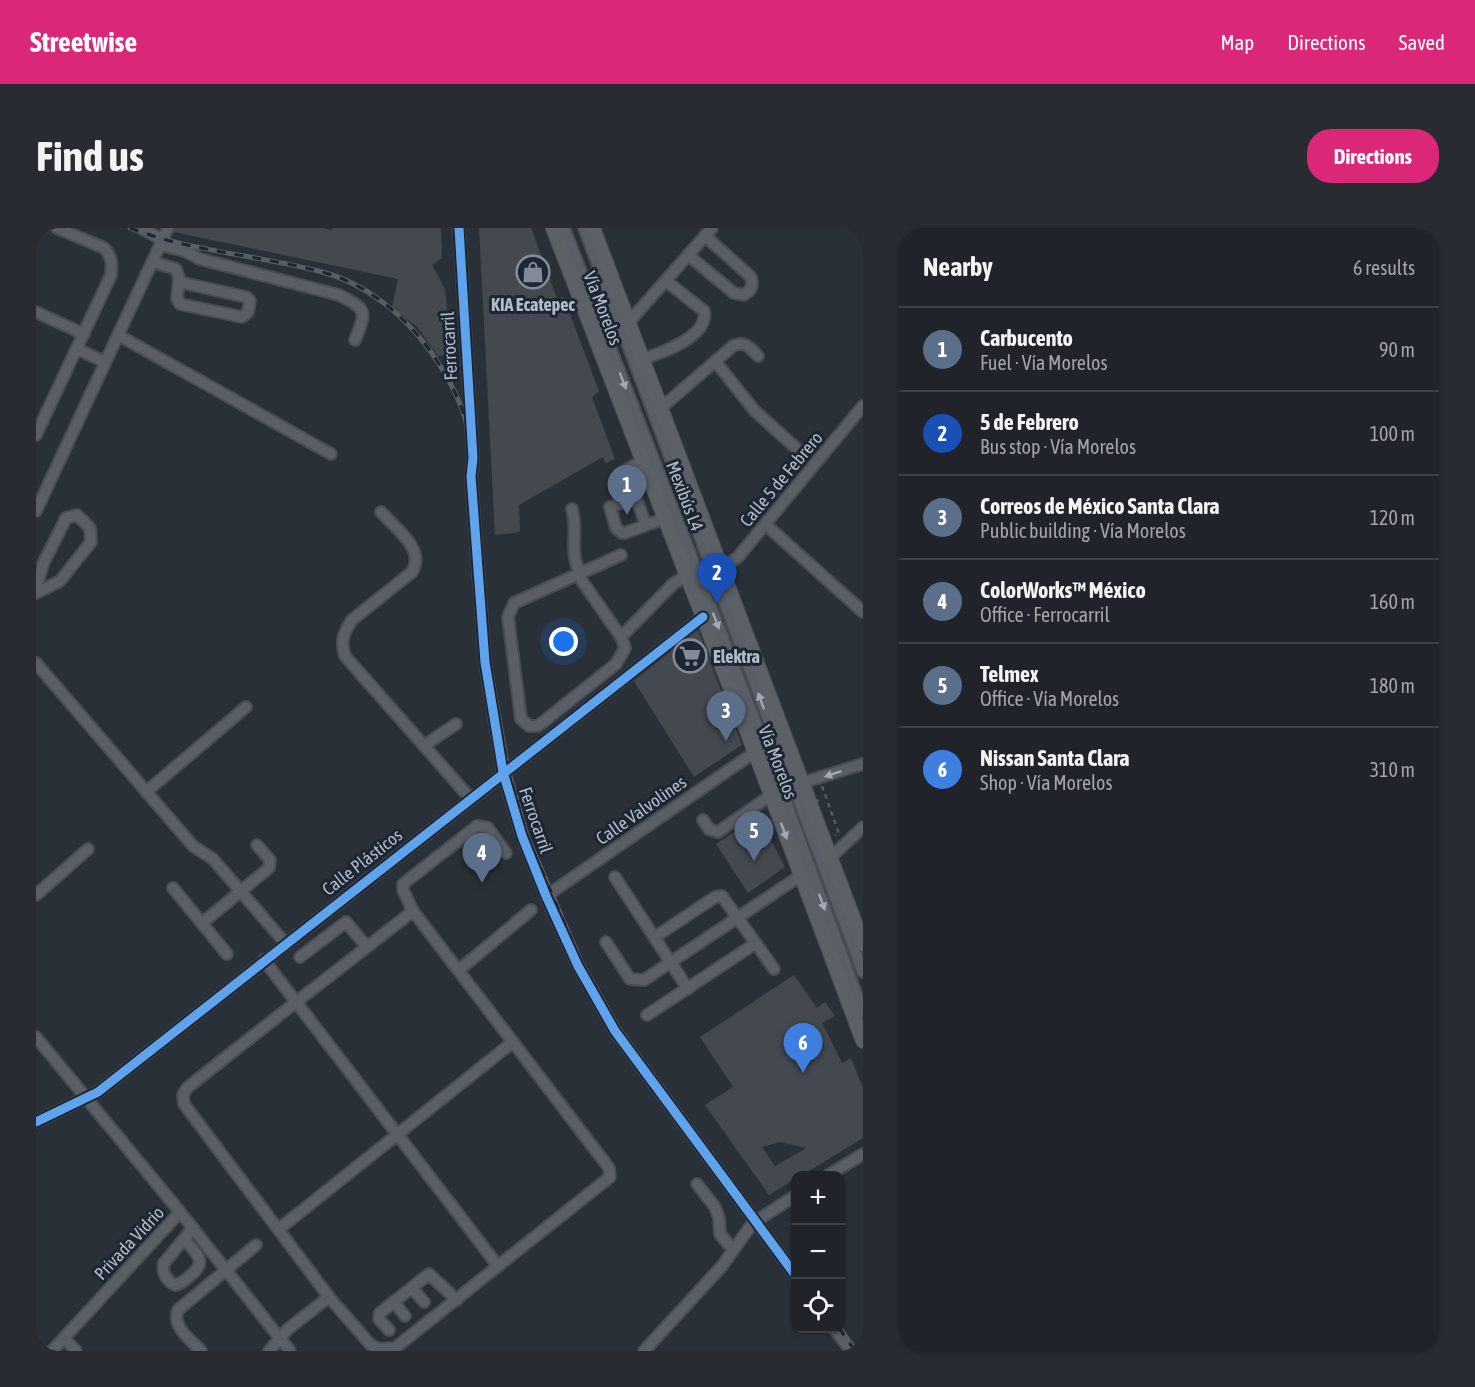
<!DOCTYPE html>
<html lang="en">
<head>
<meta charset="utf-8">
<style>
	body { margin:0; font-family:"Asap Condensed",sans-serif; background:#282c32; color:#f1f3f6 }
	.controls { position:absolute; right:18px; bottom:18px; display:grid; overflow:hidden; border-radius:12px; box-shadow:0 2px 4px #0004 }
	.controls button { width:54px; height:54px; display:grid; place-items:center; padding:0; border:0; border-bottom:2px solid #3d4147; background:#20242a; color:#f1f3f6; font:30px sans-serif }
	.you { position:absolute; left:528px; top:414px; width:21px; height:21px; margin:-15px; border:4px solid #fff; border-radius:50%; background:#1a73e8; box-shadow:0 0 0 9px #1a73e833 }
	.badge { display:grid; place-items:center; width:39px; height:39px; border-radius:50%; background:#db2777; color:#fff; font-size:20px; font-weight:700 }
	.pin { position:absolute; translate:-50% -50px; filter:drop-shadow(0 2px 3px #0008) }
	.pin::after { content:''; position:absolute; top:32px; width:21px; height:18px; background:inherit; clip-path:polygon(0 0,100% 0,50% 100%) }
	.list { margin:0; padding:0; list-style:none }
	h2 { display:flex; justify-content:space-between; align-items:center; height:78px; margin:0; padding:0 24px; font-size:26px }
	h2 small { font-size:20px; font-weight:400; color:#a2a4a8 }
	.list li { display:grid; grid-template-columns:39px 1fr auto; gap:18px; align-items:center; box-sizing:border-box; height:84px; padding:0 24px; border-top:2px solid #3d4147 }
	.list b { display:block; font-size:22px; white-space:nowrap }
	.list p { margin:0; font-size:20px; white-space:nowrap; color:#a2a4a8 }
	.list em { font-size:20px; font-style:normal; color:#a2a4a8 }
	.icon { flex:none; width:33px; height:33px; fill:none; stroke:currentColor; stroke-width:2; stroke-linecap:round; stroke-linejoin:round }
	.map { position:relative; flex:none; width:827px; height:1123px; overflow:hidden; border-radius:24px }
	header { display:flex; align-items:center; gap:36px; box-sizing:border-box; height:84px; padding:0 30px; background:#db2777; color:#fff }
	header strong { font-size:28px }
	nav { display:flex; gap:33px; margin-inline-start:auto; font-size:21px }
	.intro { display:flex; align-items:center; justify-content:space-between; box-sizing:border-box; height:144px; padding:0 36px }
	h1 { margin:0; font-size:42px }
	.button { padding:15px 27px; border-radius:24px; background:#db2777; color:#fff; font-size:21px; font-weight:700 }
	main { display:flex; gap:36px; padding:0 36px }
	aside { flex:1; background:#20242a; border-radius:24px; box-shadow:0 2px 4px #0004 }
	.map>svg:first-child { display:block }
	.building { fill:#444950; fill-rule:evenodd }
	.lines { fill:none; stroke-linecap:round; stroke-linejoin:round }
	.minor-casing { stroke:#484c53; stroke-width:14 }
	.major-casing { stroke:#484c55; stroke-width:16 }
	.path { stroke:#5d636a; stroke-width:2; stroke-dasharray:4.5 4.5; stroke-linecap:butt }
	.minor { stroke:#5a5e66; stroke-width:10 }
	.major { stroke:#5c6168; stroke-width:14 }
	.rail-casing { stroke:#595d64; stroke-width:5 }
	.rail { stroke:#1d2633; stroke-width:3; stroke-dasharray:9; stroke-linecap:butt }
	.path-bridge { stroke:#5d636a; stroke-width:2; stroke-dasharray:4.5 4.5; stroke-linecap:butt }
	.cycleway-casing { stroke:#1d2633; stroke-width:13 }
	.cycleway { stroke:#60a3ed; stroke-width:9 }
	.oneway { fill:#a2a9b5 }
	.oneway2 { fill:#a2aab6 }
	.labels { text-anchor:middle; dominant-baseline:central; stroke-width:6; stroke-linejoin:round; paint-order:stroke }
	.poi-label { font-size:18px; font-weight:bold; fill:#b4bcc9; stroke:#1d2633 }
	.street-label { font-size:18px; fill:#b4bcc9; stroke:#1d2633 }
</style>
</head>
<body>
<header>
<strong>Streetwise</strong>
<nav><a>Map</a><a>Directions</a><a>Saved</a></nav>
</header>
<div class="intro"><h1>Find us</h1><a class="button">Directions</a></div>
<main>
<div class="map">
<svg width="827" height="1123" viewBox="0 0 827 1123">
	<rect width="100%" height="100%" fill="#2a3038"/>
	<g class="building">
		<polygon points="139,0 289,0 296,3 297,0 405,0 406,30 396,37 409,61 416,126 402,128 381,99 356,79 362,51 138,4"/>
		<polygon points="443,0 495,0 522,73 527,68 563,163 556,169 579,231 570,235 567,229 483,277 484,304 459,307"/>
		<polygon points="662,402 706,517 658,549 598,453"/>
		<polygon points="717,591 724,603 732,606 749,639 712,665 680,616"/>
		<path d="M758,747l23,33 8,-6 10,14 -13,7 20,40 9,-5 12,30v50l-62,38h-6v3l-26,16 -64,-90 28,-18 -33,-50zM744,914l26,6 -31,18 -13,-19z"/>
	</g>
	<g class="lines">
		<g class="minor-casing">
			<g id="minor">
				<polyline points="105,0 127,12"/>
				<polyline points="423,0 437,230 435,248 449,434 467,544 486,608 510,668 542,738 579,803 760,1048"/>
				<polyline points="528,0 742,552 827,784"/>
				<polyline points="548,0 827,744"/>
				<polyline points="826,0 827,3"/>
				<path d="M124,17l25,6 15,8 139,36c28,14 28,16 16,45"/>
				<path d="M652,27l46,38 10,2c8,-5 10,-11 6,-19l-45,-40"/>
				<polyline points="117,34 140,41 143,50 141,71 144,76 206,89 212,84 214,73 210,69 143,54"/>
				<polyline points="0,84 48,106"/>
				<polyline points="593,94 676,0"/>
				<polyline points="82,107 295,226"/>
				<polyline points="41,121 69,134"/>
				<path d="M607,131c18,-6 66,-22 61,-48l-38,-30"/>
				<polyline points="679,133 718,182 761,221"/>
				<path d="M625,180l72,-62c12,-6 17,2 25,10"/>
				<path d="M0,207l75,-160c1,-11 1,-19 -7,-27l-47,-20"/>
				<path d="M589,273c-10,-27 -8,-28 17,-39"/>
				<path d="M536,281c4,15 2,24 2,39 0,12 4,22 8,33l39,56 4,11 -9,16 -78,62h-9l-8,-7 -13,-102 6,-14 107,-48"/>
				<polyline points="0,283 132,0"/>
				<path d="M345,284c14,16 45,37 31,60l-60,48c-8,12 -12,21 -7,36l125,142"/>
				<polyline points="729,296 827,384"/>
				<polyline points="610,297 600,270 574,279 580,300 586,305 589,305 627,291"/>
				<polyline points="686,340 702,329 827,178"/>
				<polyline points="0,360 7,336 30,290 41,287 54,300 55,314 24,353 0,365"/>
				<polyline points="585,409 637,356 650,348"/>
				<polyline points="0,435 157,618 177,631 249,715"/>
				<polyline points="389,517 420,496"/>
				<polyline points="762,556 827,536"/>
				<polyline points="110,564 210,479"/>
				<polyline points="667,592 673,601 682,604 741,563"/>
				<polyline points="794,630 827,599"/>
				<polyline points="579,649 652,761"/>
				<polyline points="137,660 191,726"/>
				<polyline points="0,667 52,621"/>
				<polyline points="510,668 719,524"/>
				<path d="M377,683c-75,59 -151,117 -226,177l-4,7 1,9 145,193 41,47 8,5 17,-1 215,-171 -1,-9 -196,-257 -10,-21v-6l74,-58 11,2 18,25"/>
				<polyline points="166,695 233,640 234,632 221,617"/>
				<polyline points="619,709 679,669 686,668 738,741"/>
				<polyline points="570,714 594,751 608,752 764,648"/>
				<polyline points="264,729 310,694 331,719"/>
				<polyline points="228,732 462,1038"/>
				<polyline points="423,742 495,682"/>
				<polyline points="611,787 720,715"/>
				<polyline points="0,809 144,984 16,1123"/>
				<polyline points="0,894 62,864 667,389"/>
				<polyline points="791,948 827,926"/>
				<polyline points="661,956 679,979 683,990 684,1006 697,1022"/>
				<polyline points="144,984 254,1123"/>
				<polyline points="243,1001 477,814"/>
				<path d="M148,1011c11,13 24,22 8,35 -6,5 -10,10 -17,11 -8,-4 -14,-13 -11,-22l29,-35"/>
				<polyline points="376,1060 388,1074"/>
				<polyline points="358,1074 369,1088"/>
				<polyline points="798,1100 815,1123"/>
				<polyline points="353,1102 343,1091 344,1085 393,1046 421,1072"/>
				<polyline points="28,1110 40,1123"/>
				<path d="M165,1123c-10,-11 -30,-25 -23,-41l78,-65"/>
				<polyline points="233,1123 252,1101 293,1069"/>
				<polyline points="608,1123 686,1038 716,996 760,967"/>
			</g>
		</g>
		<g class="major-casing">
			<g id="major">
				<polyline points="517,0 719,524 827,813"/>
				<polyline points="557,0 827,716"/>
			</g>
		</g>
		<polyline class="path" points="786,558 803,606 799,607"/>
		<use href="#minor" class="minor"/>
		<use href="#major" class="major"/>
		<g class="rail-casing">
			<g id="rail">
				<path d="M94,0c62,24 128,27 192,44 44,11 83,44 109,80 16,23 31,50 37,78"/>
				<polyline points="427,0 439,253 453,434 472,541 491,608 546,736 583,801 760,1042"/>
				<polyline points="803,1100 819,1123"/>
			</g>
		</g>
		<use href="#rail" class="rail"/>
		<polyline class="path-bridge" points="736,589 786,571"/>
		<g class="cycleway-casing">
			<g id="cycleway">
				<polyline points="423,0 437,230 435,248 449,434 467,544 486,608 510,668 542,738 579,803 760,1048"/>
				<polyline points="0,894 62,864 667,389"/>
			</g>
		</g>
		<use href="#cycleway" class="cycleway"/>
	</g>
	<defs><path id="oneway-solid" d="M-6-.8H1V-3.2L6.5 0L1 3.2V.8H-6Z" transform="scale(1.5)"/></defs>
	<g class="oneway">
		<use href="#oneway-solid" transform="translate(587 153) rotate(69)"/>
		<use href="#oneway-solid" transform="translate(680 393) rotate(69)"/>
		<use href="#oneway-solid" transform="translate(725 473) rotate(-110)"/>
		<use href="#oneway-solid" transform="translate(797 546) rotate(162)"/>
		<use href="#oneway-solid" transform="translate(786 674) rotate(70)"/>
	</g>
	<use class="oneway2" href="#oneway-solid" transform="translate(748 603) rotate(70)"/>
	<defs>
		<g id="shop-ring" transform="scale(1.725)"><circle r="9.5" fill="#1d2633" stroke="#848b96" stroke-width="1.5"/><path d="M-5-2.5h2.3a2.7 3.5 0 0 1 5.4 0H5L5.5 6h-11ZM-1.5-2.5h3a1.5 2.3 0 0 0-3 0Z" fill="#848b96"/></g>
		<g id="supermarket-ring" transform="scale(1.725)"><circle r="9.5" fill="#1d2633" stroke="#848b96" stroke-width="1.5"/><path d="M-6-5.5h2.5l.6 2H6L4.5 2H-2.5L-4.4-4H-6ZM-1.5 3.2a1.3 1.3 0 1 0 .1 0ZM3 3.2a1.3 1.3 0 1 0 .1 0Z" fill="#848b96"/></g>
	</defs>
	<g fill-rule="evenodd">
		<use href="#shop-ring" x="497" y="44"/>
		<use href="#supermarket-ring" x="654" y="428"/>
	</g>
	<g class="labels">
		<g class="poi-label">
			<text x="497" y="76">KIA Ecatepec</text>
			<text x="677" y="428" text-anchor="start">Elektra</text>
		</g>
		<g class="street-label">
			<text transform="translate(567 80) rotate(69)">Vía Morelos</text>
			<text transform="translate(413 118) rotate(-93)">Ferrocarril</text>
			<text transform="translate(745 251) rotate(-50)">Calle 5 de Febrero</text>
			<text transform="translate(649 268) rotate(69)">Mexibús L4</text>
			<text transform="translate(742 534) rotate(69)">Vía Morelos</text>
			<text transform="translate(605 582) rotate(-35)">Calle Valvolines</text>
			<text transform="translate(500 592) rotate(71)">Ferrocarril</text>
			<text transform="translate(326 634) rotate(-38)">Calle Plásticos</text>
			<text transform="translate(93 1015) rotate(-47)">Privada Vidrio</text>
		</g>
	</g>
</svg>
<div class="controls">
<button>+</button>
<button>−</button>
<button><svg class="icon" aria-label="locate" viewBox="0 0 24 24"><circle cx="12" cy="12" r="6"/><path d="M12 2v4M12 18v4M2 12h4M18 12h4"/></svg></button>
</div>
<div class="you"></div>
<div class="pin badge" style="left:591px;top:287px;background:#5c6f8a">1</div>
<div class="pin badge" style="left:681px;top:375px;background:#1a4fb4">2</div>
<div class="pin badge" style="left:690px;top:513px;background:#5c6f8a">3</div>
<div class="pin badge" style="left:446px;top:655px;background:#5c6f8a">4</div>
<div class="pin badge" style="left:718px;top:633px;background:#5c6f8a">5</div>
<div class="pin badge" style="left:767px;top:845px;background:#3f7fe0">6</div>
</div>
<aside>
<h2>Nearby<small>6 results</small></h2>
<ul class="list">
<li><span class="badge" style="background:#5c6f8a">1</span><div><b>Carbucento</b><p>Fuel · Vía Morelos</p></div><em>90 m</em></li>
<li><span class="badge" style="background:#1a4fb4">2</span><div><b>5 de Febrero</b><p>Bus stop · Vía Morelos</p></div><em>100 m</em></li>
<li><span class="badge" style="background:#5c6f8a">3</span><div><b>Correos de México Santa Clara</b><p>Public building · Vía Morelos</p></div><em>120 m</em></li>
<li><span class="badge" style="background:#5c6f8a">4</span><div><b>ColorWorks™ México</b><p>Office · Ferrocarril</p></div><em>160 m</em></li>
<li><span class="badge" style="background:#5c6f8a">5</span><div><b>Telmex</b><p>Office · Vía Morelos</p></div><em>180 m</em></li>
<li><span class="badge" style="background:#3f7fe0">6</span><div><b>Nissan Santa Clara</b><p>Shop · Vía Morelos</p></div><em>310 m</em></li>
</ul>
</aside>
</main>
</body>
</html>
